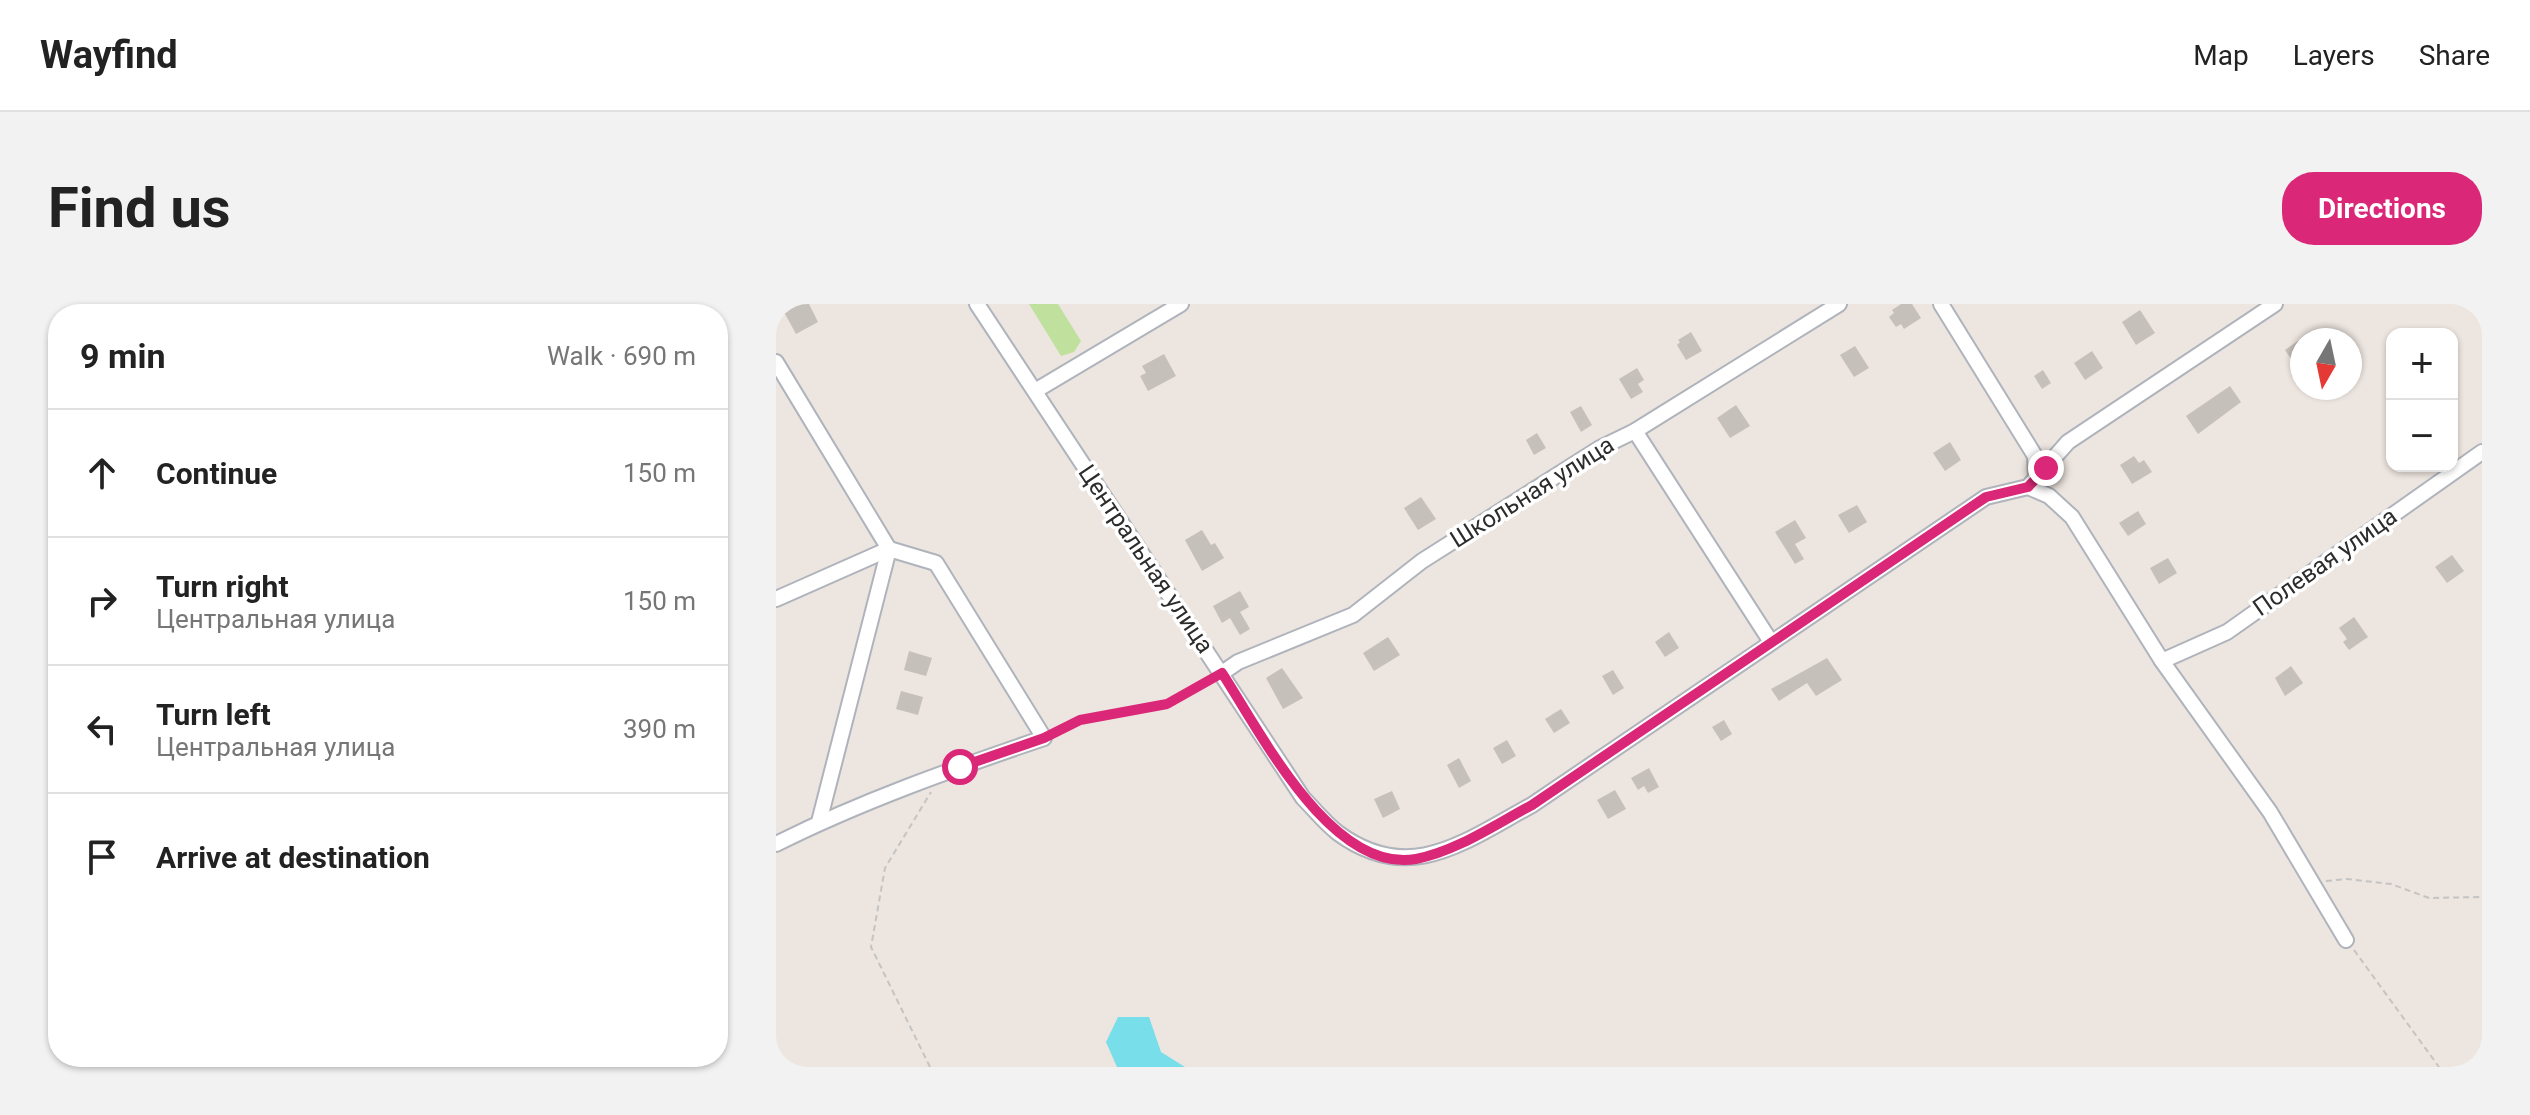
<!DOCTYPE html>
<html lang="en">
<head>
<meta charset="utf-8">
<style>
	body { margin:0; font-family:Roboto,sans-serif; background:#f2f2f2; color:#222 }
	.controls { position:absolute; right:24px; top:24px; display:grid; overflow:hidden; border-radius:16px; box-shadow:0 2px 6px #0004 }
	.controls button { width:72px; height:72px; display:grid; place-items:center; padding:0; border:0; border-bottom:2px solid #e0e0e0; background:#fff; color:#222; font:40px sans-serif }
	.compass { position:absolute; left:1514px; top:24px; width:72px; height:72px; border-radius:50%; background:#fff; box-shadow:0 2px 6px #0004; rotate:189deg }
	.stop { position:absolute; width:24px; height:24px; margin:-18px; border:6px solid #db2777; border-radius:50%; background:#fff }
	.stop.end { background:#db2777; border-color:#fff; box-shadow:0 2px 8px #0008 }
	.list { margin:0; padding:0; list-style:none }
	h2 { display:flex; justify-content:space-between; align-items:center; height:104px; margin:0; padding:0 32px; font-size:34px }
	h2 small { font-size:26px; font-weight:400; color:#767676 }
	.list li { display:grid; grid-template-columns:52px 1fr auto; gap:24px; align-items:center; box-sizing:border-box; height:128px; padding:0 32px; border-top:2px solid #e0e0e0 }
	.list b { display:block; font-size:30px; white-space:nowrap }
	.list p { margin:0; font-size:26px; white-space:nowrap; color:#767676 }
	.list em { font-size:26px; font-style:normal; color:#767676 }
	.icon { flex:none; width:44px; height:44px; fill:none; stroke:currentColor; stroke-width:2; stroke-linecap:round; stroke-linejoin:round }
	.map { position:relative; flex:none; width:1706px; height:763px; overflow:hidden; border-radius:32px }
	header { display:flex; align-items:center; gap:48px; box-sizing:border-box; height:112px; padding:0 40px; background:#fff; border-bottom:2px solid #e0e0e0 }
	header strong { font-size:38px }
	nav { display:flex; gap:44px; margin-inline-start:auto; font-size:28px }
	.intro { display:flex; align-items:center; justify-content:space-between; box-sizing:border-box; height:192px; padding:0 48px }
	h1 { margin:0; font-size:56px }
	.button { padding:20px 36px; border-radius:32px; background:#db2777; color:#fff; font-size:28px; font-weight:700 }
	main { display:flex; gap:48px; padding:0 48px }
	aside { flex:1; background:#fff; border-radius:32px; box-shadow:0 2px 6px #0004 }
	.map>svg:first-child { display:block }
	.green { fill:#c0e19e }
	.water { fill:#77deea }
	.building { fill:#c6c0ba }
	.lines { fill:none; stroke-linecap:round; stroke-linejoin:round }
	.street-casing { stroke:#afb4bc; stroke-width:18 }
	.path { stroke:#c4c4c4; stroke-width:2; stroke-dasharray:6 4; stroke-linecap:butt }
	.street { stroke:#fff; stroke-width:14 }
	.route { stroke:#db2777; stroke-width:10 }
	.labels { text-anchor:middle; dominant-baseline:central; stroke-width:7; stroke-linejoin:round; paint-order:stroke }
	.street-label { font-size:24px; fill:#2c2c2c; stroke:#fff }
</style>
</head>
<body>
<header>
<strong>Wayfind</strong>
<nav><a>Map</a><a>Layers</a><a>Share</a></nav>
</header>
<div class="intro"><h1>Find us</h1><a class="button">Directions</a></div>
<main>
<aside>
<h2>9 min<small>Walk · 690 m</small></h2>
<ul class="list">
<li><svg class="icon" aria-label="ahead" viewBox="0 0 24 24"><path d="M12 20V5M6 11l6-6 6 6"/></svg><div><b>Continue</b></div><em>150 m</em></li>
<li><svg class="icon" aria-label="right" viewBox="0 0 24 24"><path d="M7 20v-9h11M14 6l5 5-5 5"/></svg><div><b>Turn right</b><p>Центральная улица</p></div><em>150 m</em></li>
<li><svg class="icon" aria-label="left" viewBox="0 0 24 24"><path d="M17 20v-9H6M10 6l-5 5 5 5"/></svg><div><b>Turn left</b><p>Центральная улица</p></div><em>390 m</em></li>
<li><svg class="icon" aria-label="arrive" viewBox="0 0 24 24"><path d="M6 21V4h12l-3 4 3 4H6"/></svg><div><b>Arrive at destination</b></div></li>
</ul>
</aside>
<div class="map">
<svg width="1706" height="763" viewBox="0 0 1706 763">
	<rect width="100%" height="100%" fill="#ede5df"/>
	<polygon class="green" points="253,0 282,0 305,37 298,48 285,52"/>
	<polygon class="water" points="342,713 373,713 385,748 409,763 341,763 330,738"/>
	<g class="building">
		<polygon points="24,0 33,0 42,18 20,30 8,8"/>
		<polygon points="1125,0 1136,0 1145,14 1128,25 1125,20 1120,23 1113,13 1118,9 1116,6"/>
		<polygon points="1364,6 1379,29 1360,41 1346,18"/>
		<polygon points="915,28 926,47 910,56 901,41 904,38 902,36"/>
		<polygon points="1526,34 1526,71 1509,46"/>
		<polygon points="1079,42 1093,64 1078,73 1064,51"/>
		<polygon points="1316,47 1327,64 1309,76 1298,59"/>
		<polygon points="388,50 400,72 372,87 364,72 370,69 366,62"/>
		<polygon points="861,64 868,76 862,80 867,88 855,95 843,75"/>
		<polygon points="1267,66 1275,79 1266,85 1258,72"/>
		<polygon points="1454,82 1465,98 1422,130 1410,112"/>
		<polygon points="960,101 974,122 954,134 941,114"/>
		<polygon points="805,102 816,121 805,128 794,108"/>
		<polygon points="761,129 770,144 758,151 750,136"/>
		<polygon points="1174,138 1185,156 1169,167 1157,149"/>
		<polygon points="1358,152 1363,159 1368,156 1376,168 1356,180 1344,161"/>
		<polygon points="645,193 660,215 642,226 628,204"/>
		<polygon points="1081,201 1091,218 1073,229 1062,211"/>
		<polygon points="1362,207 1370,220 1352,232 1343,219"/>
		<polygon points="1019,216 1030,234 1019,240 1028,255 1019,260 999,228"/>
		<polygon points="426,226 435,241 439,239 448,254 426,267 409,236"/>
		<polygon points="1676,251 1688,267 1671,279 1659,263"/>
		<polygon points="1392,254 1401,269 1383,280 1374,264"/>
		<polygon points="464,287 473,303 464,308 474,325 464,331 454,314 446,319 437,302"/>
		<polygon points="1578,313 1592,333 1573,346 1567,338 1571,335 1563,324"/>
		<polygon points="893,328 903,344 889,353 879,338"/>
		<polygon points="612,333 624,351 598,367 587,349"/>
		<polygon points="133,347 156,354 150,372 128,366"/>
		<polygon points="1051,354 1066,376 1040,392 1031,379 1003,397 995,385"/>
		<polygon points="1515,362 1527,379 1509,392 1499,374"/>
		<polygon points="506,364 527,394 507,405 490,374"/>
		<polygon points="837,366 848,384 837,391 826,372"/>
		<polygon points="125,387 147,393 142,411 120,405"/>
		<polygon points="785,405 794,419 778,429 769,415"/>
		<polygon points="948,416 956,430 945,437 936,423"/>
		<polygon points="731,436 740,452 726,460 717,444"/>
		<polygon points="683,454 695,477 683,484 671,461"/>
		<polygon points="873,464 883,483 872,489 868,482 862,486 855,474"/>
		<polygon points="839,486 850,505 832,515 821,496"/>
		<polygon points="616,487 624,505 607,514 598,495"/>
	</g>
	<g class="lines">
		<g class="street-casing">
			<g id="street">
				<path d="M201,0l326,494c11,11 22,25 35,35 72,53 127,8 194,-28l454,-308 42,-10 40,-45 207,-138"/>
				<polyline points="1165,0 1259,152 1260,173"/>
				<polyline points="0,58 113,245 43,518"/>
				<polyline points="259,87 405,0"/>
				<polyline points="859,127 995,338"/>
				<polyline points="1252,183 1273,192 1296,213 1386,357 1494,508 1570,636"/>
				<path d="M0,295l113,-50 47,14 108,175c-91,31 -182,63 -268,106"/>
				<polyline points="1386,357 1451,328 1706,148"/>
				<polyline points="446,369 462,358 577,311 646,257 824,144 859,127 1063,0"/>
			</g>
		</g>
		<g class="path">
			<polyline points="280,428 304,416 391,400 432,378"/>
			<polyline points="1550,577 1571,575 1615,580 1653,594 1706,593"/>
			<polyline points="1578,646 1663,763"/>
			<polyline points="154,763 95,643 109,564 155,488"/>
		</g>
		<use href="#street" class="street"/>
	</g>
	<g class="lines">
		<path class="route" d="M184,463l84,-29 36,-18 87,-16 55,-31c38,58 109,201 194,186 41,-8 80,-35 116,-54l454,-308 42,-10 18,-19"/>
	</g>
	<g class="labels">
		<g class="street-label">
			<text transform="translate(756 188) rotate(-32)">Школьная улица</text>
			<text transform="translate(370 255) rotate(56)">Центральная улица</text>
			<text transform="translate(1549 258) rotate(-35)">Полевая улица</text>
		</g>
	</g>
</svg>
<div class="controls">
<button>+</button>
<button>−</button>
</div>
<svg class="compass" viewBox="-18 -18 36 36"><path d="M0-13l5 13h-10z" fill="#e53935"/><path d="M0 13l5-13h-10z" fill="#767676"/></svg>
<div class="stop" style="left:184px;top:463px"></div>
<div class="stop end" style="left:1270px;top:164px"></div>
</div>
</main>
</body>
</html>
